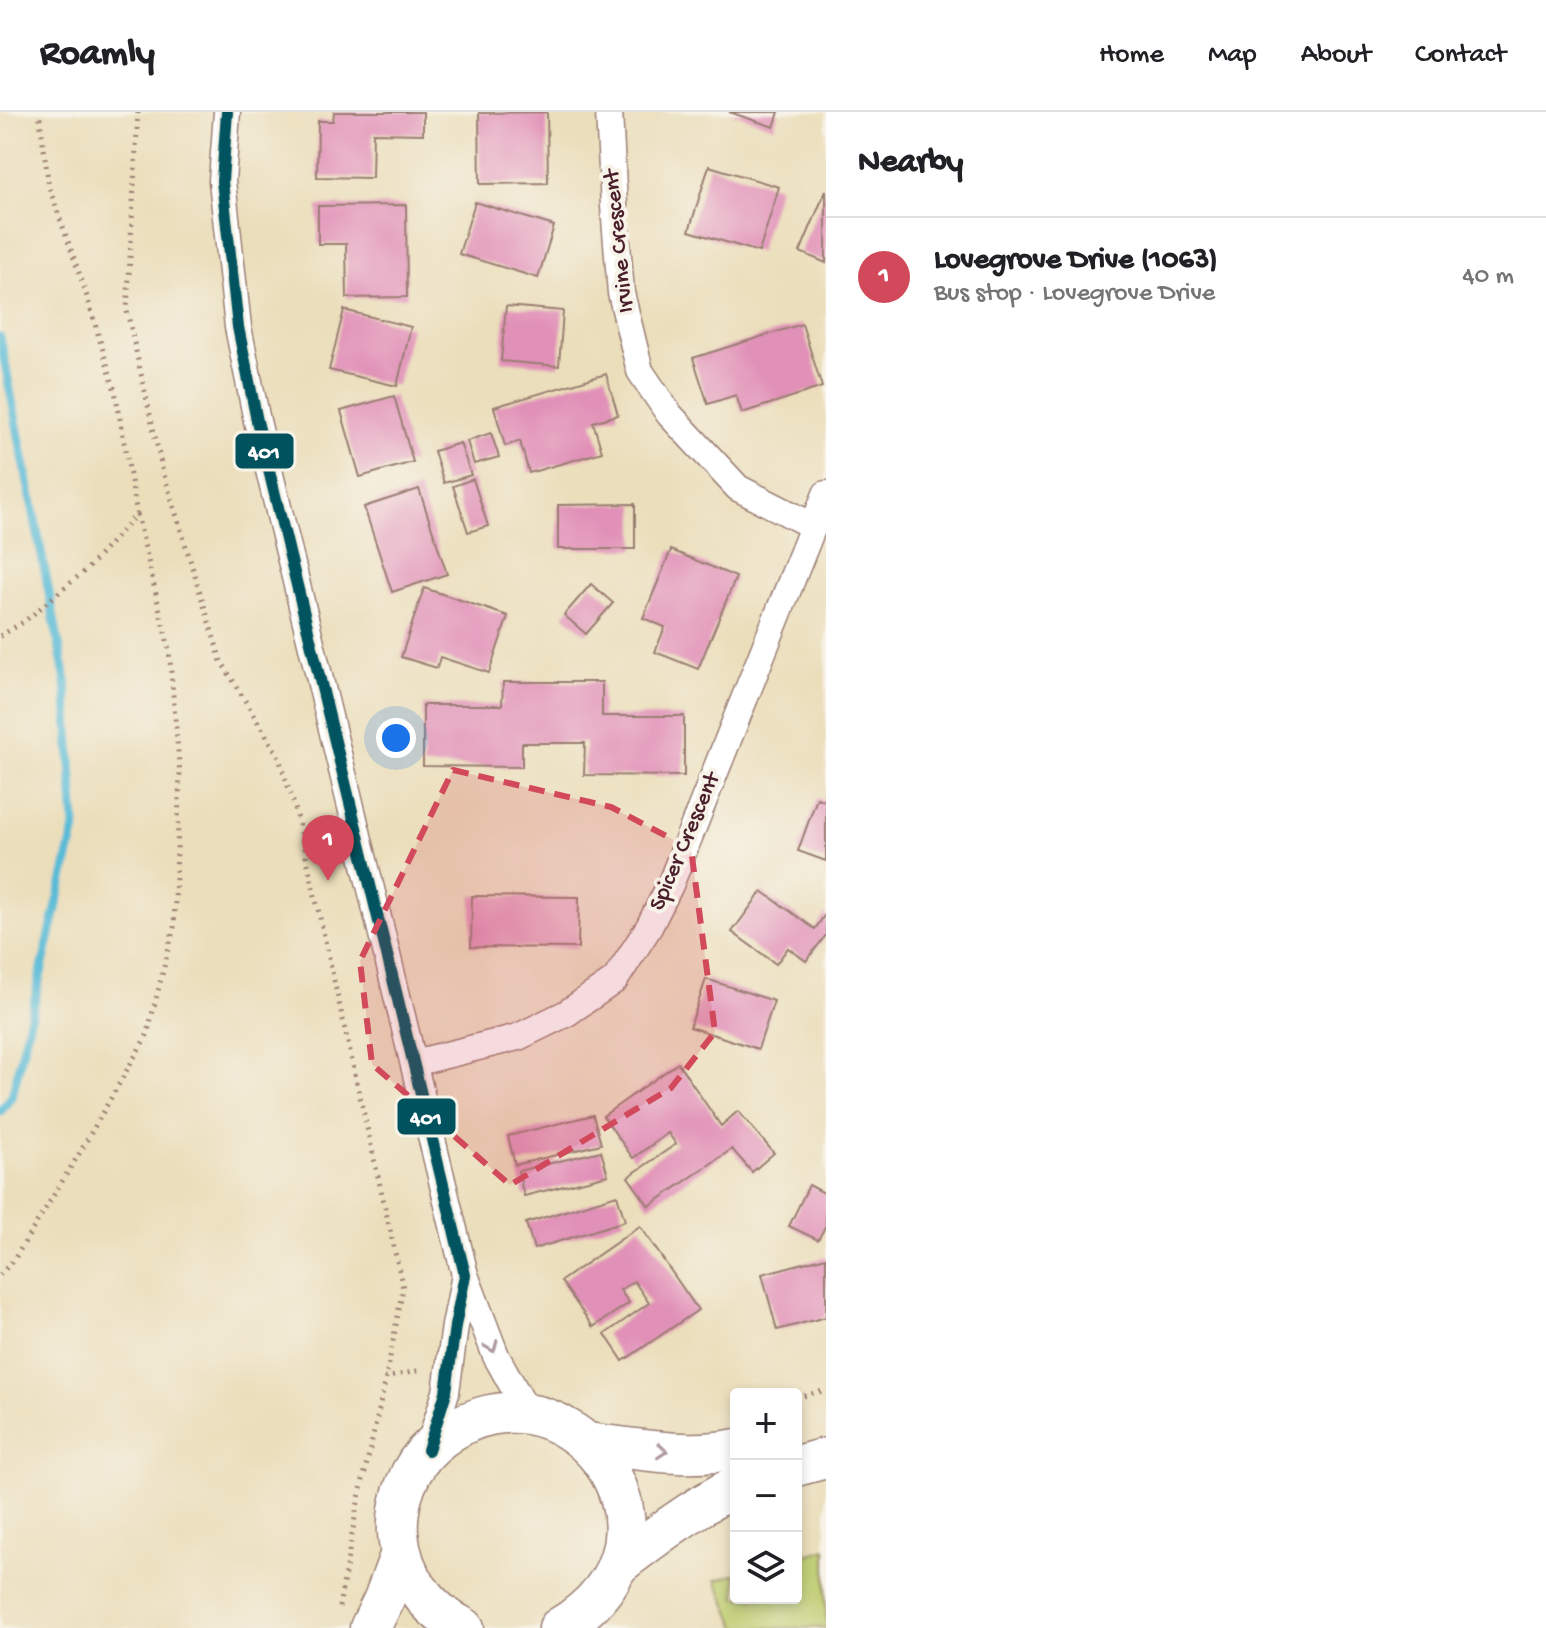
<!DOCTYPE html>
<html lang="en">
<head>
<meta charset="utf-8">
<style>
	body { margin:0; font-family:"Gochi Hand",sans-serif; background:#f2f2f2; color:#202124 }
	.controls { position:absolute; right:24px; bottom:24px; display:grid; overflow:hidden; border-radius:8px; box-shadow:0 4px 12px #0003 }
	.controls button { width:72px; height:72px; display:grid; place-items:center; padding:0; border:0; border-bottom:2px solid #e0e0e0; background:#fff; color:#202124; font:40px sans-serif }
	.you { position:absolute; left:396px; top:626px; width:28px; height:28px; margin:-20px; border:6px solid #fff; border-radius:50%; background:#1a73e8; box-shadow:0 0 0 12px #1a73e833 }
	.badge { display:grid; place-items:center; width:52px; height:52px; border-radius:50%; background:#d1495b; color:#fff; font-size:26px; font-weight:700 }
	.pin { position:absolute; translate:-50% -66px; filter:drop-shadow(0 2px 4px #0008) }
	.pin::after { content:''; position:absolute; top:42px; width:28px; height:24px; background:inherit; clip-path:polygon(0 0,100% 0,50% 100%) }
	.list { margin:0; padding:0; list-style:none }
	h2 { display:flex; justify-content:space-between; align-items:center; height:104px; margin:0; padding:0 32px; font-size:34px }
	h2 small { font-size:26px; font-weight:400; color:#757577 }
	.list li { display:grid; grid-template-columns:52px 1fr auto; gap:24px; align-items:center; box-sizing:border-box; height:120px; padding:0 32px; border-top:2px solid #e0e0e0 }
	.list b { display:block; font-size:30px; white-space:nowrap }
	.list p { margin:0; font-size:26px; white-space:nowrap; color:#757577 }
	.list em { font-size:26px; font-style:normal; color:#757577 }
	.icon { flex:none; width:44px; height:44px; fill:none; stroke:currentColor; stroke-width:2; stroke-linecap:round; stroke-linejoin:round }
	.map { position:relative; flex:none; width:826px; height:1516px; overflow:hidden }
	header { display:flex; align-items:center; gap:48px; box-sizing:border-box; height:112px; padding:0 40px; background:#fff; border-bottom:2px solid #e0e0e0 }
	header strong { font-size:38px }
	nav { display:flex; gap:44px; margin-inline-start:auto; font-size:28px }
	main { display:flex }
	aside { flex:1; background:#fff }
	.map>svg:first-child { display:block }
	.green { fill:#bdcc6e; stroke:#84764c; stroke-width:2 }
	.lines { fill:none; stroke-linecap:round; stroke-linejoin:round }
	.stream { stroke:#59bbd7; stroke-width:9 }
	.building { fill:#e190b7 }
	.minor-casing { stroke:#9a7e73; stroke-width:29 }
	.primary-casing { stroke:#9a7e73; stroke-width:43 }
	.path { stroke:#9a7e73; stroke-width:5; stroke-dasharray:2 6; stroke-linecap:butt }
	.minor { stroke:#fff; stroke-width:26 }
	.primary { stroke:#fff; stroke-width:40 }
	.bus-1-casing { stroke:#f7f3e8; stroke-width:18 }
	.bus-1 { stroke:#00535e; stroke-width:12 }
	.oneway { stroke:#ae9aa0 }
	.marked { fill:#d1495b; fill-opacity:0.2; stroke:#d1495b; stroke-width:6; stroke-dasharray:16 10; stroke-linejoin:round }
	.labels { text-anchor:middle; dominant-baseline:central; stroke-width:8; stroke-linejoin:round; paint-order:stroke }
	.street-label { font-size:24px; fill:#4a1f2b; stroke:#f7f3e8 }
	.line-badge { stroke:#f7f3e8; stroke-width:3 }
	.badge-label { font-size:22px; text-anchor:middle; font-weight:bold; fill:#fff }
</style>
</head>
<body>
<header>
<strong>Roamly</strong>
<nav><a>Home</a><a>Map</a><a>About</a><a>Contact</a></nav>
</header>
<main>
<div class="map">
<svg width="826" height="1516" viewBox="0 0 826 1516">
	<rect width="100%" height="100%" fill="#f7f3e8"/>
	<filter id="ink" filterUnits="userSpaceOnUse"><feTurbulence type="fractalNoise" baseFrequency=".0125" numOctaves="2"/><feDisplacementMap in="SourceGraphic" scale="16" xChannelSelector="R" yChannelSelector="G"/><feConvolveMatrix kernelMatrix="1 2 1 2 8 2 1 2 1" color-interpolation-filters="sRGB"/></filter>
	<filter id="wash" filterUnits="userSpaceOnUse"><feTurbulence type="fractalNoise" baseFrequency=".006" numOctaves="4" result="noise"/><feDisplacementMap in="SourceGraphic" scale="32" xChannelSelector="R" yChannelSelector="G"/><feGaussianBlur stdDeviation="1.8" result="paint"/><feColorMatrix in="noise" values="0 0 0 0 0 0 0 0 0 0 0 0 0 0 0 0 0 1.4 0 .05"/><feComposite in="paint" operator="in"/></filter>
	<g filter="url(#wash)">
		<rect width="100%" height="100%" fill="#ebdebb"/>
		<polygon class="green" points="826,1437 826,1516 737,1516 716,1468 736,1462 736,1486 796,1486 796,1446"/>
		<g class="lines">
			<polyline class="stream" points="0,225 66,569 75,716 12,984 0,1000"/>
		</g>
		<g id="blocks">
			<g class="building">
				<polygon points="334,0 423,0 423,22 373,21 372,66 317,65 318,9 333,9"/>
				<polygon points="547,0 548,71 480,72 479,1"/>
				<polygon points="729,0 779,0 774,15"/>
				<polygon points="709,54 779,75 759,140 689,119"/>
				<polygon points="826,78 826,151 800,140"/>
				<polygon points="475,90 554,114 538,166 459,142"/>
				<polygon points="406,93 407,185 347,186 346,132 318,132 318,94"/>
				<polygon points="506,194 563,199 559,254 501,249"/>
				<polygon points="344,198 411,215 397,274 329,258"/>
				<polygon points="802,212 822,275 742,301 736,283 708,292 693,246"/>
				<polygon points="606,262 618,303 593,310 602,340 529,361 520,329 505,334 494,295"/>
				<polygon points="394,284 413,350 360,365 341,299"/>
				<polygon points="491,321 499,345 474,352 467,329"/>
				<polygon points="460,331 471,363 444,371 434,339"/>
				<polygon points="473,367 488,414 468,420 453,374"/>
				<polygon points="419,377 447,462 392,480 364,395"/>
				<polygon points="635,392 635,437 558,437 558,393"/>
				<polygon points="671,438 736,465 698,557 655,540 665,515 643,506"/>
				<polygon points="591,472 613,491 586,522 564,503"/>
				<polygon points="424,476 508,504 489,561 440,545 437,556 401,545"/>
				<polygon points="503,570 602,570 602,604 684,604 684,664 584,663 585,631 522,631 522,655 423,654 423,593 502,593"/>
				<polygon points="817,686 826,689 826,749 798,739"/>
				<polygon points="762,779 815,817 826,801 826,823 806,849 788,836 776,852 732,820"/>
				<polygon points="472,784 579,785 578,836 471,835"/>
				<polygon points="706,867 774,889 758,937 690,915"/>
				<polygon points="678,951 721,1014 738,999 774,1041 752,1060 732,1037 649,1094 628,1065 676,1032 668,1021 633,1046 603,1004"/>
				<polygon points="593,1003 601,1032 515,1053 508,1024"/>
				<polygon points="601,1039 608,1063 524,1084 518,1059"/>
				<polygon points="809,1073 826,1082 826,1113 818,1128 789,1114"/>
				<polygon points="617,1083 625,1109 534,1137 526,1111"/>
				<polygon points="640,1114 698,1198 623,1249 605,1222 649,1191 634,1169 620,1178 629,1191 593,1215 561,1169"/>
				<polygon points="826,1145 826,1205 777,1218 762,1162"/>
			</g>
		</g>
	</g>
	<g filter="url(#ink)">
		<use href="#blocks" fill-opacity="0" stroke="#9a7e73" stroke-width="2"/>
		<g class="lines">
			<g class="minor-casing">
				<g id="minor">
					<polyline points="227,0 222,69 238,215 257,309 465,1163 496,1244 529,1303"/>
					<polyline points="609,0 614,94 621,181 640,259 669,302 738,376 813,414"/>
					<polyline points="414,951 518,925 567,901 615,868 649,815 670,773 826,382"/>
					<polyline points="428,1338 446,1280 455,1214 465,1163"/>
				</g>
			</g>
			<g class="primary-casing">
				<g id="primary">
					<path d="M588,1331c48,6 100,16 148,6"/>
					<polyline points="796,1354 826,1346"/>
					<path d="M618,1453c38,-29 75,-57 118,-79"/>
					<polyline points="370,1516 384,1487 401,1441"/>
					<path d="M464,1516c-37,-18 -63,-53 -66,-95 -2,-32 11,-67 35,-88 125,-110 283,90 126,183"/>
				</g>
			</g>
			<g class="path">
				<polyline points="138,0 127,199 162,356 221,549 278,643 296,699 403,1176 386,1266"/>
				<polyline points="0,524 25,509 88,456 137,402 115,279 84,175 49,75 39,0"/>
				<polyline points="0,1163 15,1146 79,1042 147,923 174,815 180,662 169,537 137,402"/>
				<polyline points="796,1286 826,1278"/>
				<polyline points="339,1495 357,1395 386,1266 421,1258"/>
			</g>
			<use href="#minor" class="minor"/>
			<use href="#primary" class="primary"/>
			<g class="bus-1-casing">
				<polyline id="bus-1" points="227,0 222,69 238,215 257,309 465,1163 455,1214 446,1280 428,1338"/>
			</g>
			<use href="#bus-1" class="bus-1"/>
		</g>
		<defs><path id="oneway-chevron" d="M-2-3.5L2.5 0L-2 3.5" fill="none" stroke-width="1.6" stroke-linecap="round" stroke-linejoin="round" transform="scale(2)"/></defs>
		<g class="oneway">
			<use href="#oneway-chevron" transform="translate(492 1235) rotate(68)"/>
			<use href="#oneway-chevron" transform="translate(662 1339) rotate(4)"/>
		</g>
	</g>
	<path class="marked" d="M453,658l158,37 80,42 24,183 -44,56 -161,97 -138,-121 -12,-103z"/>
	<g class="labels">
		<g class="street-label">
			<text transform="translate(620 129) rotate(-96)">Irvine Crescent</text>
			<text transform="translate(686 730) rotate(-67)">Spicer Crescent</text>
		</g>
	</g>
	<g class="line-badge">
		<rect x="234" y="320" width="61" height="38" rx="8" fill="#00535e"/>
		<rect x="396" y="985" width="61" height="39" rx="8" fill="#00535e"/>
	</g>
	<g class="badge-label">
		<text x="264" y="346">401</text>
		<text x="426" y="1012">401</text>
	</g>
</svg>
<div class="controls">
<button>+</button>
<button>−</button>
<button><svg class="icon" aria-label="layers" viewBox="0 0 24 24"><path d="M12 4l9 5-9 5-9-5zM3 14l9 5 9-5"/></svg></button>
</div>
<div class="you"></div>
<div class="pin badge" style="left:328px;top:769px">1</div>
</div>
<aside>
<h2>Nearby<small></small></h2>
<ul class="list">
<li><span class="badge">1</span><div><b>Lovegrove Drive (1063)</b><p>Bus stop · Lovegrove Drive</p></div><em>40 m</em></li>
</ul>
</aside>
</main>
</body>
</html>
